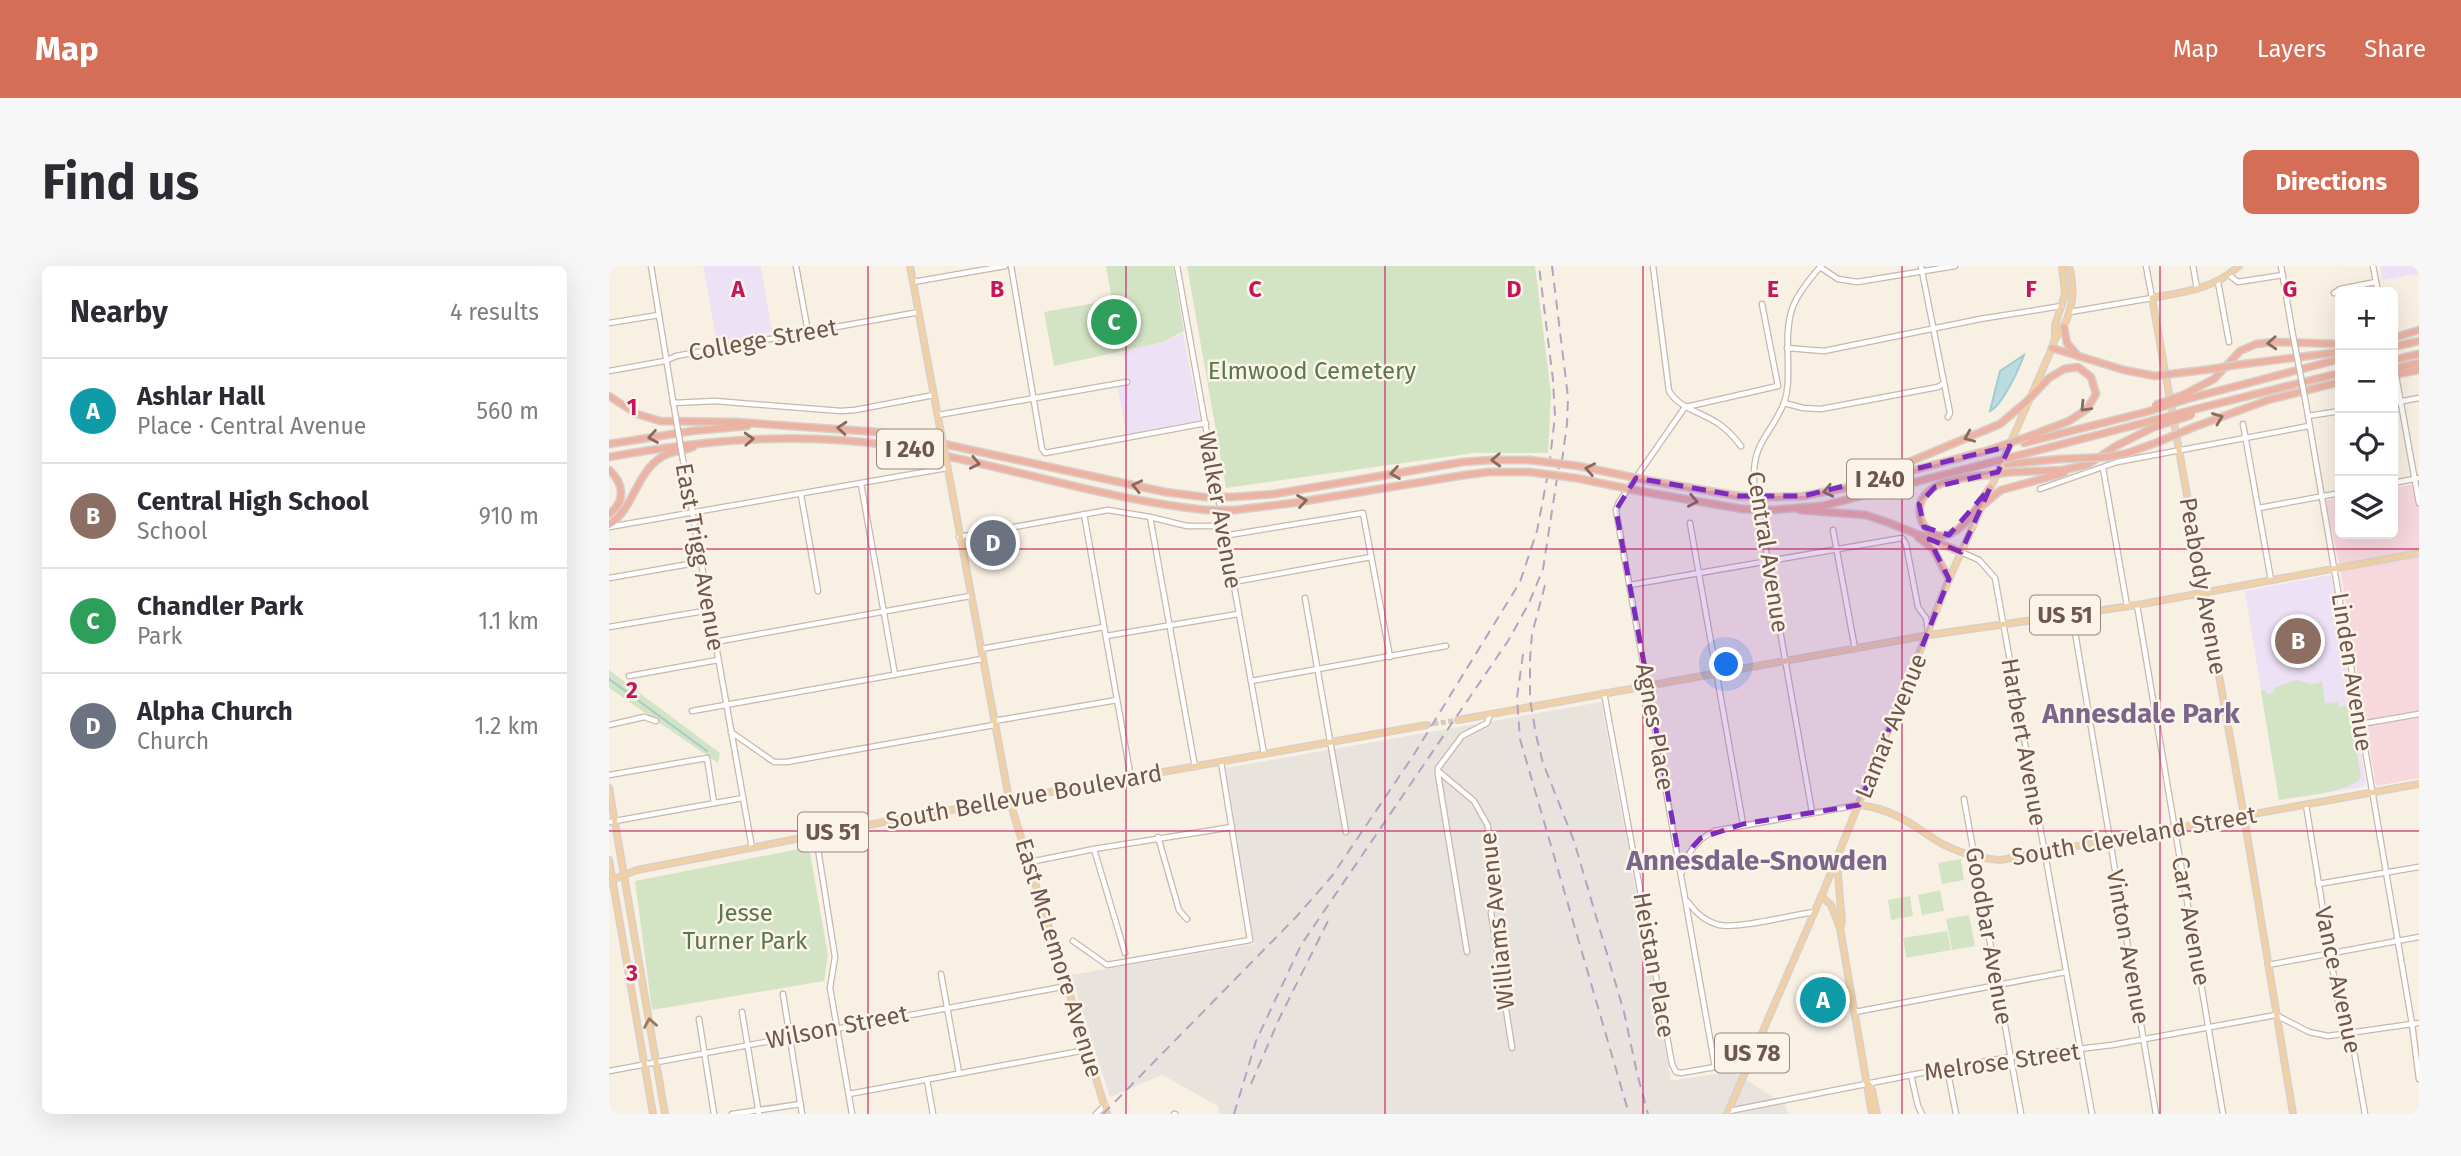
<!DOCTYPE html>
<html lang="en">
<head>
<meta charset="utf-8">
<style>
	body { margin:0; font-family:"Fira Sans",sans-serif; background:#f7f7f7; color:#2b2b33 }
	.controls { position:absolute; right:21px; top:21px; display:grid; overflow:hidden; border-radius:10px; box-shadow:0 7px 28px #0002 }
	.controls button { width:63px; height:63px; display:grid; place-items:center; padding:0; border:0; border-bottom:2px solid #e1e1e2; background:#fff; color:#2b2b33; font:35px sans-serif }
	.you { position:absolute; left:1118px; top:399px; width:24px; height:24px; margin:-18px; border:5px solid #fff; border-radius:50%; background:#1a73e8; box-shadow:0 0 0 10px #1a73e833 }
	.badge { display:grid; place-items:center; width:46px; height:46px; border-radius:50%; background:#d56e57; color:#fff; font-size:23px; font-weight:700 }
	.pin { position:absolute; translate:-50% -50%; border:4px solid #fff; box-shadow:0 2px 7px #0006 }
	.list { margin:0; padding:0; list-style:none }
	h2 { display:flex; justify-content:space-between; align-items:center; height:91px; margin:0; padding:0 28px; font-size:30px }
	h2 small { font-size:23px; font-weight:400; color:#7c7c81 }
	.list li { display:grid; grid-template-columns:46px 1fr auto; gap:21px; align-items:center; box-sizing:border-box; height:105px; padding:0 28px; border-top:2px solid #e1e1e2 }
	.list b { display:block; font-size:26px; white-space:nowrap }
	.list p { margin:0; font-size:23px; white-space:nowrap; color:#7c7c81 }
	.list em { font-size:23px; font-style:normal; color:#7c7c81 }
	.icon { flex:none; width:38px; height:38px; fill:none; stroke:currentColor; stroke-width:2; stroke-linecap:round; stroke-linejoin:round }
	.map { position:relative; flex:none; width:1810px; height:848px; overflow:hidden; border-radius:10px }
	header { display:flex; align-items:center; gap:42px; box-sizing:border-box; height:98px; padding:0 35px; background:#d56e57; color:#fff }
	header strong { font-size:33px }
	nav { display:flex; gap:38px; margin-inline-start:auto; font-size:24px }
	.intro { display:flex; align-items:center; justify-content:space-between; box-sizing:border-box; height:168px; padding:0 42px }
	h1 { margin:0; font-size:49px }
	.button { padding:18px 32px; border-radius:10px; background:#d56e57; color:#fff; font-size:24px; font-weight:700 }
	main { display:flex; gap:42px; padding:0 42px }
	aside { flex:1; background:#fff; border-radius:10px; box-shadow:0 7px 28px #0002 }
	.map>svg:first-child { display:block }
	.industrial { fill:#e9e3de }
	.education { fill:#ede1f5 }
	.medical { fill:#f6d8dd }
	.green { fill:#d3e4c4 }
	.water { fill:#bbdce0; stroke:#a2cbd0; stroke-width:2 }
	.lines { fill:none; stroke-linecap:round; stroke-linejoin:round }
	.stream { stroke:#a2cbd0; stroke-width:2 }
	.major-tunnel { stroke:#d6cabe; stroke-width:5; stroke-dasharray:5 2.5; stroke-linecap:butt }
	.minor-casing { stroke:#c8b7ac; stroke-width:7 }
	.major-casing { stroke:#d6d0cd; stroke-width:8 }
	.highway-casing { stroke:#d6d0cd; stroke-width:9 }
	.minor { stroke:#fff; stroke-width:4.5 }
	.major { stroke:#f0d0a4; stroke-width:5 }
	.highway { stroke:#ecb2a2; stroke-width:6 }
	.rail { stroke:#b2a4c0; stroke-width:2; stroke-dasharray:10 7; stroke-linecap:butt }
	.minor-bridge-casing { stroke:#c8b7ac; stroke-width:7; stroke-linecap:butt }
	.major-bridge-casing { stroke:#d6d0cd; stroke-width:8; stroke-linecap:butt }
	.highway-bridge-casing { stroke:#d6d0cd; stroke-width:9; stroke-linecap:butt }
	.minor-bridge { stroke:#fff; stroke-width:4.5 }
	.major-bridge { stroke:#f0d0a4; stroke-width:5 }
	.highway-bridge { stroke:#ecb2a2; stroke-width:6 }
	.oneway { stroke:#87695e }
	.oneway2 { stroke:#957b67 }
	.marked { fill:#7b2cbf; fill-opacity:0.2; stroke:#7b2cbf; stroke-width:5; stroke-dasharray:14 9; stroke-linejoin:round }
	.grid { fill:none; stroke:#c2185b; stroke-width:2; stroke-opacity:0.55 }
	.labels { text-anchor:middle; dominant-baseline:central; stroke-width:5; stroke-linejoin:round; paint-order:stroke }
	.shield { fill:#fcf4e9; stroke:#99867c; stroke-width:2 }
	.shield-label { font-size:23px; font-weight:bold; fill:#6e574d }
	.street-label { font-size:24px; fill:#6e574d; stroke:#fcf4e9 }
	.park-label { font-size:24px; fill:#597849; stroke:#fcf4e9 }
	.quarter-label { font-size:28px; font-weight:bold; fill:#7c658b; stroke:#fcf4e9 }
	.grid-label { font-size:23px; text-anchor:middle; font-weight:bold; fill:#c2185b; stroke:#fcf4e9; stroke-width:5; stroke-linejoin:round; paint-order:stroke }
</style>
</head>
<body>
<header>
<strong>Map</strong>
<nav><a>Map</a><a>Layers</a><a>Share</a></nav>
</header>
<div class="intro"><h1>Find us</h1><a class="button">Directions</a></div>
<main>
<aside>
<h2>Nearby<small>4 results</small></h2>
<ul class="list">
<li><span class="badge" style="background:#0f9aa8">A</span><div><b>Ashlar Hall</b><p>Place · Central Avenue</p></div><em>560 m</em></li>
<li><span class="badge" style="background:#8d6e63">B</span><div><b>Central High School</b><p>School</p></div><em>910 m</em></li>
<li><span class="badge" style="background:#2e9e5b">C</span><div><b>Chandler Park</b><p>Park</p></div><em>1.1 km</em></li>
<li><span class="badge" style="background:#6b7280">D</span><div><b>Alpha Church</b><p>Church</p></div><em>1.2 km</em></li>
</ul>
</aside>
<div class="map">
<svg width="1810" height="848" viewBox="0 0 1810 848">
	<rect width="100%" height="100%" fill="#f9f0e4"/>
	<polygon class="industrial" points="992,436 1062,815 1124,805 1176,839 1179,848 610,848 609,840 553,809 501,831 462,709 645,678 617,502"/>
	<g class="education">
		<polygon points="94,0 152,0 163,66 108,76"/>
		<polygon points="1771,0 1810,0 1810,8 1774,14"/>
		<polygon points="574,67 591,154 518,168 508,121 520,119 514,85 554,76"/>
		<polygon points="1722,309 1757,516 1753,521 1670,534 1636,325"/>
	</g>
	<polygon class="medical" points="1810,217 1810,512 1767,520 1732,307 1717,235 1731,231 1731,268 1784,268 1784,222"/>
	<g class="green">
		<polygon points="497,0 564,0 575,65 554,76 445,100 435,46 503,34"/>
		<polygon points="578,0 926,0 942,127 939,187 865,187 617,222"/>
		<polygon points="0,404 111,487 109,497 0,422"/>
		<path d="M1687,414l16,4 10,-2 3,21 13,-1 1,5 12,-2 9,47 -3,1 4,24c-11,16 -61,19 -82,23l-18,-109 4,-1 1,4 8,-2v-4z"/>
		<polygon points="200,581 219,689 215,715 43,744 26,615"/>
		<polygon points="1352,593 1355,614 1333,618 1329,597"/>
		<polygon points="1331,624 1335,645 1313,649 1309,629"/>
		<polygon points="1301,630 1304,650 1282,654 1279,634"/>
		<polygon points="1360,649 1366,680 1343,684 1337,653"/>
		<polygon points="1338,665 1342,684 1297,692 1294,672"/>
	</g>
	<path class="water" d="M1415,89c-5,14 -22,51 -34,56l10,-40z"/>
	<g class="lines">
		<polyline class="stream" points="0,413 98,485"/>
		<polyline class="major-tunnel" points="817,459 849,454"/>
		<g class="minor-casing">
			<g id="minor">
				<polyline points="42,0 66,147"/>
				<polyline points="187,0 199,66"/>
				<polyline points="402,0 433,183 436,187 597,157"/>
				<polyline points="568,0 655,488"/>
				<path d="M1044,0l16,125c10,17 31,21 47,31 10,6 18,15 25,24"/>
				<polyline points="1312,0 1341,147 1339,151"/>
				<polyline points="1584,0 1588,23"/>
				<polyline points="1672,0 1683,64"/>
				<polyline points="1764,0 1769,26"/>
				<polyline points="1211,1 1229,13 1248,16 1346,0"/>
				<polyline points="1620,9 1629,16 1674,9"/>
				<polyline points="304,16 396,0"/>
				<polyline points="1609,16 1620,76"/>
				<polyline points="1725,27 1731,23 1767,16"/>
				<polyline points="1461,46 1543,32 1537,0"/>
				<polyline points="0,57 50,49"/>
				<polyline points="1178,82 1215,85 1371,53 1453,40"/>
				<polyline points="0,105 56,95 67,90 310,46"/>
				<polyline points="1789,121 1810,237"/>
				<polyline points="64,137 106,135 232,145 246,144 325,129"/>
				<polyline points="1175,137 1194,142 1212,143 1329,121 1334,118"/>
				<polyline points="1784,137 1810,132"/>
				<polyline points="1697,138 1803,758 1810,813"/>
				<polyline points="1076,141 1010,236 1007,244 1106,801"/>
				<polyline points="1077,141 1169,120 1153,38"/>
				<polyline points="329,149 518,116"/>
				<polyline points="1699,150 1731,145"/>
				<polyline points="1634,158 1662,314"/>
				<polyline points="74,194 143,582"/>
				<polyline points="1494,202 1518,340"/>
				<polyline points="1784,217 1810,212"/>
				<polyline points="252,218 286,409"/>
				<polyline points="1431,223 1508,196 1700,160"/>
				<polyline points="192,229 209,325"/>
				<polyline points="1650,242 1731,227"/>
				<polyline points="475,248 522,512"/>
				<polyline points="541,251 586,501"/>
				<polyline points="1081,257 1134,558"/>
				<polyline points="0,261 338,202"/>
				<polyline points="1224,264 1246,383"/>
				<polyline points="614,270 754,247 781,391"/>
				<polyline points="350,271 499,244 541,251 578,260 613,260"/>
				<polyline points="1352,286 1370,294 1386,312 1483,848"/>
				<polyline points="0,312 92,296"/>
				<polyline points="624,316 762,291"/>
				<polyline points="1021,319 1293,272 1297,278 1309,341 1317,352 1319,365"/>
				<polyline points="696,332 737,566"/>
				<polyline points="1528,339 1614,848"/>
				<polyline points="1463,348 1547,848"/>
				<polyline points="0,361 101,344"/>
				<polyline points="497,370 629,348"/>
				<polyline points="106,376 361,330"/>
				<polyline points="372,383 495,361"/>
				<polyline points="20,410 109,394"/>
				<polyline points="642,415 837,380"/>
				<polyline points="995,427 1063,798 1067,806 1072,807 1140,795"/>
				<polyline points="83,445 373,393"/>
				<polyline points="385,455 508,434"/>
				<polyline points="1752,458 1810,448"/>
				<polyline points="0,459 35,451 47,455"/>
				<polyline points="122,466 165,496 178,496 385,459"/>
				<polyline points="829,505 865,535 879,560 880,586 889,621 882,647 903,782"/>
				<polyline points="0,509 98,492 105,537"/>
				<polyline points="1355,533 1412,848"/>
				<polyline points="1697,539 1730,742 1742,768 1756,848"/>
				<path d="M1203,546l-58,-329c-2,-42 16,-46 30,-80 5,-14 4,-28 4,-43 -2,-46 2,-59 33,-94"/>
				<polyline points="0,556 134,532"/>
				<polyline points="207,570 226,691 221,722 243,848"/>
				<polyline points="549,571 570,644 578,653"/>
				<polyline points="485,583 516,687"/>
				<polyline points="421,596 485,583 623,561"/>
				<path d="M1073,606c6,-20 13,-31 32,-41l144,-26"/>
				<polyline points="1709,618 1810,601"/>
				<path d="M1079,636c9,12 17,19 31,23 20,4 73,-10 95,-13"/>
				<polyline points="464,675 498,699 641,674 612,496"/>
				<polyline points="858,686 829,508 829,502 853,470 878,457 881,448"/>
				<polyline points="1659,699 1810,671"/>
				<polyline points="332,708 350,807"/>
				<polyline points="174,728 193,848"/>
				<polyline points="133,746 150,848"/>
				<polyline points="1246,746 1457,706"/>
				<polyline points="90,753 105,848"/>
				<polyline points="1338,802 1347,848"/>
				<polyline points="0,805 458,720"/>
				<polyline points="1302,809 1309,840 1313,848"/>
				<polyline points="318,814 324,848"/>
				<polyline points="240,828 477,784"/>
				<polyline points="1120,845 1338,802 1401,791 1503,779 1667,749 1700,766 1719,770 1810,757"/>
				<polyline points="123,848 192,838"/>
				<polyline points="487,848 496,839"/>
				<polyline points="565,848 566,848"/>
			</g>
		</g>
		<g class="major-casing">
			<g id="major">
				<polyline points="301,0 331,162"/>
				<path d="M1630,0c-25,23 -55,26 -87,32l92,518 49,298"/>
				<path d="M1446,73c18,-23 21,-46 14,-73"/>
				<polyline points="338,198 400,533 498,848"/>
				<polyline points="1380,226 1443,82 1446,73 1446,59 1456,28 1453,0"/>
				<polyline points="849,454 1320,369 1528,339 1810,287"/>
				<polyline points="0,522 56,848"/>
				<path d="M1250,539c28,3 46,14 69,30 21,15 47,23 72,25l419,-76"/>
				<polyline points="0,594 44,848"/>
				<polyline points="1228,596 1233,656 1231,662"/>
				<polyline points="0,615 28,604 280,555 817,459"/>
				<polyline points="1212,630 1222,639 1231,662 1263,848"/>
				<polyline points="1260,818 1263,824 1268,848"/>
				<polyline points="1118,848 1215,624 1340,313 1374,238"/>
			</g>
		</g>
		<g class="highway-casing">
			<g id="highway">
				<polyline points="1455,61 1458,77 1469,90"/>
				<polyline points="1784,72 1810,64"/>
				<polyline points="1784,81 1810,75"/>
				<polyline points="1443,82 1515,104 1546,110"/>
				<polyline points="1784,94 1810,88"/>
				<polyline points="1627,99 1731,86"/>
				<polyline points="1784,103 1810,97"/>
				<polyline points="1570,107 1603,103"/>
				<polyline points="1784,109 1810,104"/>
				<polyline points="1574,129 1605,113 1631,85 1647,78 1665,76 1731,78"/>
				<polyline points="0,130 28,148 51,155 126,156 269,166 321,175 556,226 595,231"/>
				<polyline points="1578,133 1731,93"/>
				<polyline points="1583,144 1731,107"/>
				<polyline points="1585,161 1659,134 1731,116"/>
				<polyline points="1415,177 1541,145"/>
				<polyline points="0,178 83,165 138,160"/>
				<polyline points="1519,187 1549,176"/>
				<polyline points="1411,189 1542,155"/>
				<path d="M0,191c95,-17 189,-26 285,-11 105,17 206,53 312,64"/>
				<polyline points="1398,198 1451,193"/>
				<path d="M0,204c15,13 17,32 0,44"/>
				<polyline points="1403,206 1454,204 1478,199 1507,180 1545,161"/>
				<path d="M1370,210c-16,3 -39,4 -51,16 -20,17 -1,54 24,41 16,-8 28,-31 38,-45"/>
				<polyline points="1267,214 1380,184"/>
				<polyline points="1042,215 1130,230"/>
				<polyline points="1243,220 1391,158 1417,136 1440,112 1455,103 1469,101 1482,111 1487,128 1478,143 1460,155 1418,171"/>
				<polyline points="1035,226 1133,243"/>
				<polyline points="623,231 665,228 854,196 883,194 920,194"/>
				<polyline points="1161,231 1194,230 1246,220"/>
				<polyline points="1374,239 1392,224 1455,207"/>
				<polyline points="626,244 684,237 856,209 880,206 920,206"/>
				<polyline points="1163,244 1213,240 1384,196"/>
				<polyline points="1191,244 1257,249 1283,258 1352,286"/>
				<path d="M0,259c25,-17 27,-51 51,-67 10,-7 22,-7 33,-11"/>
				<polyline points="1309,271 1324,283 1340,313"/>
			</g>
		</g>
		<use href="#minor" class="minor"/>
		<use href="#major" class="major"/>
		<use href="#highway" class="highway"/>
		<g class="rail">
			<polyline points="943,0 959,131 958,158 952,202"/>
			<polyline points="936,319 923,368 921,393 921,433 927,469 934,497 965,575 1015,746 1028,807 1039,848"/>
			<polyline points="914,388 908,432 911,473 1020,848"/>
			<polyline points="642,818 671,751 721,651"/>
			<polyline points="494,848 688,650 723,610 804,490 911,316 928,265 940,202 946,150 944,114 930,0"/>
			<polyline points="625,848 647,775 692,679 899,375 920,337 934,303 951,193"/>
		</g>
		<g class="minor-bridge-casing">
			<g id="minor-bridge">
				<polyline points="1683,64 1697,138"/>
				<polyline points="1784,93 1789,121"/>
				<polyline points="66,147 74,194"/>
			</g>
		</g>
		<g class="major-bridge-casing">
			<polyline id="major-bridge" points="331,162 338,198"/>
		</g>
		<g class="highway-bridge-casing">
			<g id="highway-bridge">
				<polyline points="1603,103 1627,99"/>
				<polyline points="1546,110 1570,107"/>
				<polyline points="1546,139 1574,129"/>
				<polyline points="1541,145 1578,133"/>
				<polyline points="1542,155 1583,144"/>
				<polyline points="1545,161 1583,149"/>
				<polyline points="1549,176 1585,161"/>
				<polyline points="1380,184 1418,171"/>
				<polyline points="1451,193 1499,191 1519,187"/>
				<polyline points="920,194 969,200 1042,215"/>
				<polyline points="1384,196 1411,189"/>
				<polyline points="920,206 967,212 1035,226"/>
				<polyline points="1370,210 1403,206"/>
				<polyline points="1130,230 1161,231"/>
				<polyline points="595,231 623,231"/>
				<polyline points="1133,243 1163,244"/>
				<polyline points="597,244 626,244"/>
			</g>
		</g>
		<use href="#minor-bridge" class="minor-bridge"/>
		<use href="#major-bridge" class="major-bridge"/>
		<use href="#highway-bridge" class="highway-bridge"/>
	</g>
	<defs><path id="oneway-chevron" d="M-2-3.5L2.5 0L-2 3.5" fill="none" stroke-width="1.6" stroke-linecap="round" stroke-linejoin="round" transform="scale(1.75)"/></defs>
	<g class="oneway">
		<use href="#oneway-chevron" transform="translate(1663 77) rotate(177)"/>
		<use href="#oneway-chevron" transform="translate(1476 141) rotate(134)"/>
		<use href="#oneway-chevron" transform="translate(1609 152) rotate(-21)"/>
		<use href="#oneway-chevron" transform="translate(233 162) rotate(-175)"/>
		<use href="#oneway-chevron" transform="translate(44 171) rotate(170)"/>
		<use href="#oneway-chevron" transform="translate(1360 171) rotate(157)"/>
		<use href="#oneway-chevron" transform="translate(140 173) rotate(-3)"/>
		<use href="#oneway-chevron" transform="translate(887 194) rotate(178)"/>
		<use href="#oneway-chevron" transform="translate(366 197) rotate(12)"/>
		<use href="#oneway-chevron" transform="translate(981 203) rotate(-169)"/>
		<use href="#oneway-chevron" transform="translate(786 207) rotate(171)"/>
		<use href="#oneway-chevron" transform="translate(528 220) rotate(-168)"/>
		<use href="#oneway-chevron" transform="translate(1219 225) rotate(168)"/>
		<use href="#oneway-chevron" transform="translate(693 235) rotate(-9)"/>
		<use href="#oneway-chevron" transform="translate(1084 235) rotate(11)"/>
	</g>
	<use class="oneway2" href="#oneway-chevron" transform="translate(41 757) rotate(-100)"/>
	<path class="marked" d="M1401,180l-12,26 -63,15 -16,17 5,23 25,8 41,-47 -29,64 -32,-13 20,40 -90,226 -116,19 -42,14 -13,14 -6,21 -66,-363 20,-32 103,18h64z"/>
	<path class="grid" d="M259,0v848M517,0v848M776,0v848M1034,0v848M1293,0v848M1551,0v848M0,283h1810M0,565h1810"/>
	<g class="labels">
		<g class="shield">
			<rect x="268" y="163.5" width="66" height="39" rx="5"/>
			<rect x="1238" y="193.5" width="66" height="39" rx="5"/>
			<rect x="1421" y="329.5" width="70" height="39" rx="5"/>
			<rect x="189" y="546.5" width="70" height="39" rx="5"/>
			<rect x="1106" y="767.5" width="74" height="39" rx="5"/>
		</g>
		<g class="shield-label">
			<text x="301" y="183">I 240</text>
			<text x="1271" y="213">I 240</text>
			<text x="1456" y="349">US 51</text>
			<text x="224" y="566">US 51</text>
			<text x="1143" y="787">US 78</text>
		</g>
		<g class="street-label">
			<text transform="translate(154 74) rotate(-10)">College Street</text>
			<text transform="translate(611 244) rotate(80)">Walker Avenue</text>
			<text transform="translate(1159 286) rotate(81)">Central Avenue</text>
			<text transform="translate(91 291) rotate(80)">East Trigg Avenue</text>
			<text transform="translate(1594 320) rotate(80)">Peabody Avenue</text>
			<text transform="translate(1743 406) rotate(81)">Linden Avenue</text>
			<text transform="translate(1282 460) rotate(-68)">Lamar Avenue</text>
			<text transform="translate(1046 461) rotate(80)">Agnes Place</text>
			<text transform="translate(1415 476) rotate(80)">Harbert Avenue</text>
			<text transform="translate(415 531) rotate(-10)">South Bellevue Boulevard</text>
			<text transform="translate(1525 570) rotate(-10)">South Cleveland Street</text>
			<text transform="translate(888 655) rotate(-96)">Williams Avenue</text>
			<text transform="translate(1582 655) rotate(80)">Carr Avenue</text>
			<text transform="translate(1380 670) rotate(80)">Goodbar Avenue</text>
			<text transform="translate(1519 681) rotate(80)">Vinton Avenue</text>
			<text transform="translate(450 692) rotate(73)">East McLemore Avenue</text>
			<text transform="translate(1045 699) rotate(80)">Heistan Place</text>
			<text transform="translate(1729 714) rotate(78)">Vance Avenue</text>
			<text transform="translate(228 761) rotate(-11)">Wilson Street</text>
			<text transform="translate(1393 796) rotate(-8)">Melrose Street</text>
		</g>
		<g class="park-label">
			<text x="703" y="105">Elmwood Cemetery</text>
			<text x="136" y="647">Jesse<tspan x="136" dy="28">Turner Park</tspan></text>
		</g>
		<g class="quarter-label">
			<text x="1532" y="447">Annesdale Park</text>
			<text x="1148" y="594">Annesdale-Snowden</text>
		</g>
	</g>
	<g class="grid-label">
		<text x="129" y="31">A</text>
		<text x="388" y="31">B</text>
		<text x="646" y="31">C</text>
		<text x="905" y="31">D</text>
		<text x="1164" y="31">E</text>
		<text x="1422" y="31">F</text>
		<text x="1681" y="31">G</text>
		<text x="23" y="149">1</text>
		<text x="23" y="432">2</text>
		<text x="23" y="715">3</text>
	</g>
</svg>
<div class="controls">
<button>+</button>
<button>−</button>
<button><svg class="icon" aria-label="locate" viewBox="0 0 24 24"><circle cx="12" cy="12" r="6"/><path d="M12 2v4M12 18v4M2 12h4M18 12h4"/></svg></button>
<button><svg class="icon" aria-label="layers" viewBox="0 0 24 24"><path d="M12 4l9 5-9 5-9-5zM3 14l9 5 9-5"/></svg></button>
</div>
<div class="you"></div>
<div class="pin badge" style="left:1214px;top:734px;background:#0f9aa8">A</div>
<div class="pin badge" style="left:1689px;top:375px;background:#8d6e63">B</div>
<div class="pin badge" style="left:505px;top:56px;background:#2e9e5b">C</div>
<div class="pin badge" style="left:384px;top:277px;background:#6b7280">D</div>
</div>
</main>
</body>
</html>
